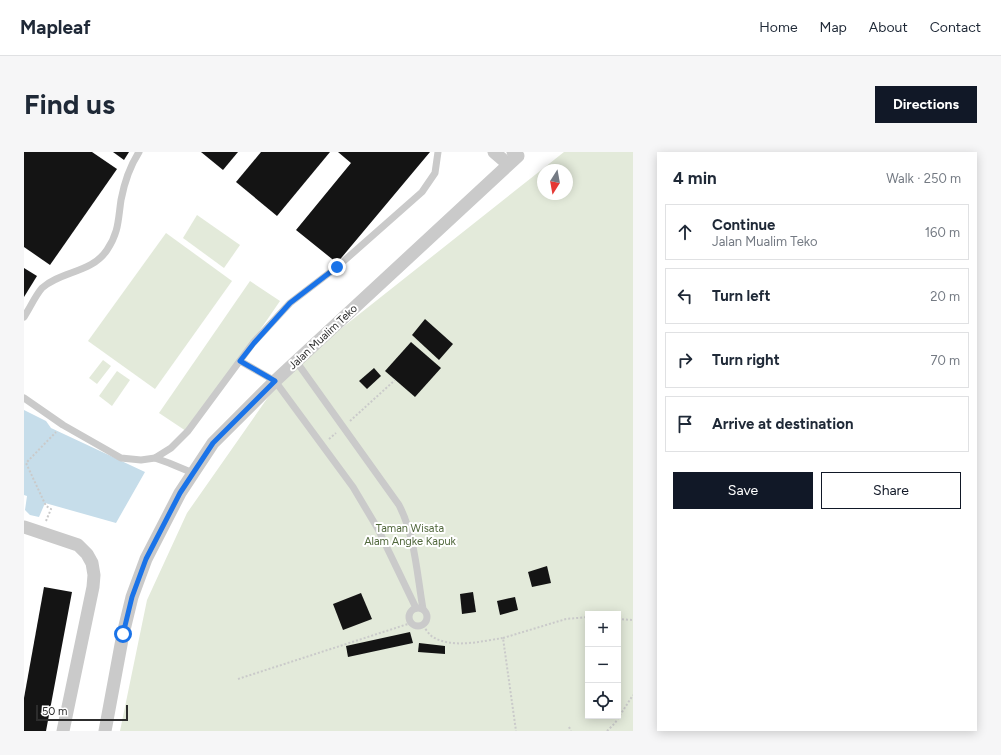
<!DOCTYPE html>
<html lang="en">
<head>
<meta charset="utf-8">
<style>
	body { margin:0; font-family:Figtree,sans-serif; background:#f6f6f7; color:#1f2937 }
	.controls { position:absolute; right:12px; bottom:12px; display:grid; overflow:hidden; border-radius:0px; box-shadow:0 2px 10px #0003 }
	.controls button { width:36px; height:36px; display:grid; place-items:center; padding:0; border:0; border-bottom:1px solid #e0e1e3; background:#fff; color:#1f2937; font:20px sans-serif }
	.compass { position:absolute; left:513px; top:12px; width:36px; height:36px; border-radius:50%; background:#fff; box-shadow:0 2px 10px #0003; rotate:191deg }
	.scale { position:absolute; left:12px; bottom:10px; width:92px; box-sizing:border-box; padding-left:4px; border:2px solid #2d2d2d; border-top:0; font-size:11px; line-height:14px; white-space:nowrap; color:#2d2d2d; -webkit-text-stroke:3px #fff; paint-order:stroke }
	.stop { position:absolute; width:12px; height:12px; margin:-9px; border:3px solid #1a73e8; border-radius:50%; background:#fff }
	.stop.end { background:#1a73e8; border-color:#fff; box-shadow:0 1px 4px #0008 }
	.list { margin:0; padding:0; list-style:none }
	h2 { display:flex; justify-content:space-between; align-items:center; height:52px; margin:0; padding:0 16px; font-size:17px }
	h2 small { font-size:13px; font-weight:400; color:#747a83 }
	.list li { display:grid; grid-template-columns:26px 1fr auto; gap:12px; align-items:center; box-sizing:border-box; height:56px; margin:0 8px 8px; padding:0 8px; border:1px solid #e0e1e3; border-radius:0px }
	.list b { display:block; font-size:15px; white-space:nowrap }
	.list p { margin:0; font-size:13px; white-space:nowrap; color:#747a83 }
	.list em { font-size:13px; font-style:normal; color:#747a83 }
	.actions { display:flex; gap:8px; padding:12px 16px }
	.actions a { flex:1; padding:9px 0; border:1px solid #111827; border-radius:0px; text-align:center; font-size:14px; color:#111827 }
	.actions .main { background:#111827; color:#fff }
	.icon { flex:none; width:22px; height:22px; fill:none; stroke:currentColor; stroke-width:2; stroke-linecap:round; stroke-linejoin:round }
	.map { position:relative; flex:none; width:609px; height:579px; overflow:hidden; border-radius:0px }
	header { display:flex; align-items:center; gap:24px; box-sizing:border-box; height:56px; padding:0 20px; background:#fff; border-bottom:1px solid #e0e1e3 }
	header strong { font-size:19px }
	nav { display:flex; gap:22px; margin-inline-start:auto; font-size:14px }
	.intro { display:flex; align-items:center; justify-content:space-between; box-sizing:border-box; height:96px; padding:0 24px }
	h1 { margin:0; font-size:28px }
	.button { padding:10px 18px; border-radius:0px; background:#111827; color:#fff; font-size:14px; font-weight:700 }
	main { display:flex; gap:24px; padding:0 24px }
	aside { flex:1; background:#fff; border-radius:0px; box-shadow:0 2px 10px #0003 }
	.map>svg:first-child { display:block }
	.green { fill:#e3eada; fill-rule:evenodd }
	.water { fill:#c6ddea }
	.building { fill:#141414 }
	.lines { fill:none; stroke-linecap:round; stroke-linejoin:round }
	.path { stroke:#cacaca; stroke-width:2; stroke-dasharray:2 2; stroke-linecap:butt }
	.lane { stroke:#cacaca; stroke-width:7 }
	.street { stroke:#cacaca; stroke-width:13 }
	.route { stroke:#1a73e8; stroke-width:5 }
	.labels { text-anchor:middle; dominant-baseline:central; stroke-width:4; stroke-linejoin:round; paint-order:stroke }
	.street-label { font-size:11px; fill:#2d2d2d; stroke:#fff }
	.park-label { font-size:11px; fill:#50673b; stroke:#fff }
</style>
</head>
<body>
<header>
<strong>Mapleaf</strong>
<nav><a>Home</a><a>Map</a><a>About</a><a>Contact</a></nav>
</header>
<div class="intro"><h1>Find us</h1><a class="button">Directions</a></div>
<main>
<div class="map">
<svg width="609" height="579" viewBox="0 0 609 579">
	<rect width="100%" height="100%" fill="#fff"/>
	<g class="green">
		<path d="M540,0h69v579h-513l27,-131 40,-87 98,-140zM519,18h24v24h-24zM564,462h30v102h-30z"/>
		<polygon points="173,63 216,93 200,116 159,86"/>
		<polygon points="142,81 208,129 131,237 64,189"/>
		<polygon points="226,129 256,149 165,281 135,261"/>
		<polygon points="79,208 87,214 73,232 65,226"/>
		<polygon points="93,219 106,228 88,254 75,244"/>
	</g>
	<polygon class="water" points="0,258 22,269 27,276 121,320 92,371 21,351 15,365 6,363 1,358 3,344 0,343"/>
	<g class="building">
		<polygon points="0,0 68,0 93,17 26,113 0,95"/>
		<polygon points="89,0 105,0 100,8"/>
		<polygon points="177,0 214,0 199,18"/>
		<polygon points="237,0 306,0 253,64 212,30"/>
		<polygon points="314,0 406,0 313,111 272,78 327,11"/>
		<polygon points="0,116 13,124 0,145"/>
		<polygon points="401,167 429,192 415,208 388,183"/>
		<polygon points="387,190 417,216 391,245 361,219"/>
		<polygon points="350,216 357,224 343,237 335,229"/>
		<polygon points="523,414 527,431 508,435 504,420"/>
		<polygon points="20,435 48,440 22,579 0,579 0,546"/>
		<polygon points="449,440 452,460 438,462 436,442"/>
		<polygon points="337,441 348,467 319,478 309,452"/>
		<polygon points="491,445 494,458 476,463 473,449"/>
		<polygon points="386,480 389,491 324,505 322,494"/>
		<polygon points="395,491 421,494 421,502 394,500"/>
	</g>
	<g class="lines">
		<g class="path">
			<polyline points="326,269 371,228"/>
			<polyline points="305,287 312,281"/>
			<polyline points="22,369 27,357 22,354 2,311 32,280"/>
			<polyline points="594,467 609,468"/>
			<path d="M399,474c3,3 6,9 10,11 20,12 49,4 70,1l13,93"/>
			<polyline points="479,486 542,467 564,465"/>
			<polyline points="214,527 387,471"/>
			<polyline points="545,575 547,579"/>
			<polyline points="583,579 591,571 609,543"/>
		</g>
		<g class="lane">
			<path d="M0,165c6,-9 11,-21 18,-29 19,-17 50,-15 65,-38 12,-18 11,-30 14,-50 3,-16 9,-34 18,-48"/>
			<polyline points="216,209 251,229 329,335 354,377 392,456"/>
			<path d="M272,209l103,144c16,31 18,69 24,104"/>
			<polyline points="0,246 39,273 97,306 117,308 131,306 147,296 164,279 229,191 266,151 313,115 398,40 411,21 414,0"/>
			<polyline points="131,306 145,311 169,321"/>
			<circle cx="394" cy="465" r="9"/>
		</g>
		<g class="street">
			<polyline points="470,0 484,12"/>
			<polyline points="0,375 54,393 63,402 68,411 70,423 69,435 39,579"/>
			<polyline points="81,579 99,482 108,445 122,407 156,341 189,291 251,229 494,4 489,0"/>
		</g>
	</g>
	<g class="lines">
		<polyline class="route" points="99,482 108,445 122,407 156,341 189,291 251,229 216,209 230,191 266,151 313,115"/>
	</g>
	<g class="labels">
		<g class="street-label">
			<text transform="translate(299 185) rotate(-43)">Jalan Mualim Teko</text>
		</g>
		<g class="park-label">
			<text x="386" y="376">Taman Wisata<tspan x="386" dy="13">Alam Angke Kapuk</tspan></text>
		</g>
	</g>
</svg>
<div class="controls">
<button>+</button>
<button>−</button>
<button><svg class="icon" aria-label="locate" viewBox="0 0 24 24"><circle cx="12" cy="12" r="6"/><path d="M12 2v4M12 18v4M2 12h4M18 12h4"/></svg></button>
</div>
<svg class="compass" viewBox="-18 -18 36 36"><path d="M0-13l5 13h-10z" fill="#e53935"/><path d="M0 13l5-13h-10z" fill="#747a83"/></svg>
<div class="scale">50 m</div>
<div class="stop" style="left:99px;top:482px"></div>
<div class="stop end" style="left:313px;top:115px"></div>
</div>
<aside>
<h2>4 min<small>Walk · 250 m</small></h2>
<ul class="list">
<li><svg class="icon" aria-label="ahead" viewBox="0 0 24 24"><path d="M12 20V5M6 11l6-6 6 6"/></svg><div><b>Continue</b><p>Jalan Mualim Teko</p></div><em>160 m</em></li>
<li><svg class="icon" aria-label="left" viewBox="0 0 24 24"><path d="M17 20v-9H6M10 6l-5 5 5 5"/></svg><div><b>Turn left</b></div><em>20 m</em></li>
<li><svg class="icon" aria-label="right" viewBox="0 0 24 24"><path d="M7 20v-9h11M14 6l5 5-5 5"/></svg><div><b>Turn right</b></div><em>70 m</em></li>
<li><svg class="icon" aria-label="arrive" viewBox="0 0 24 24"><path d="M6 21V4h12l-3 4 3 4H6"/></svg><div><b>Arrive at destination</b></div></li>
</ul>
<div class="actions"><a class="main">Save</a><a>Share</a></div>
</aside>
</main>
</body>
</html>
